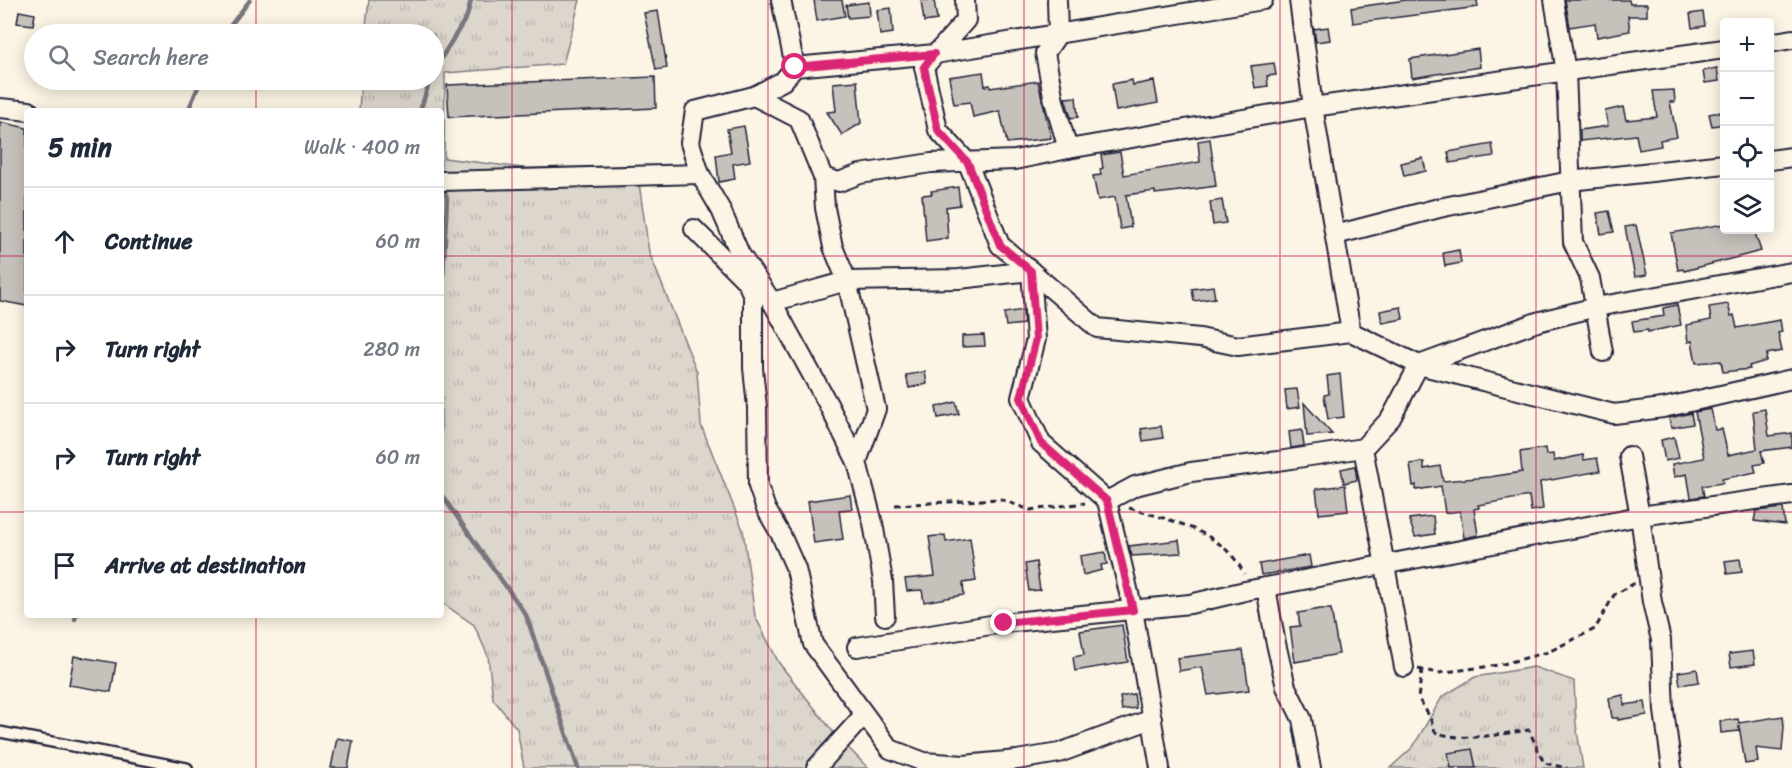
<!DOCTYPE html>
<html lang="en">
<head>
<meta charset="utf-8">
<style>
	body { margin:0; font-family:Sriracha,sans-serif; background:#f2f2f3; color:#1f2937 }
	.controls { position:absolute; right:18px; top:18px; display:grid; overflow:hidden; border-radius:6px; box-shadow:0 3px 15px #0003 }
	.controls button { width:54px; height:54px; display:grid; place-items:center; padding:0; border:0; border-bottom:2px solid #e0e1e3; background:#fff; color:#1f2937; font:30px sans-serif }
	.stop { position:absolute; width:18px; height:18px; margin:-14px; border:4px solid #db2777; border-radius:50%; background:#fff }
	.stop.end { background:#db2777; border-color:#fff; box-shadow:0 2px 6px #0008 }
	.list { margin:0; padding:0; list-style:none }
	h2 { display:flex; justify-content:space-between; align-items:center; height:78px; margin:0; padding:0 24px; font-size:26px }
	h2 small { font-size:20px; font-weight:400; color:#747a83 }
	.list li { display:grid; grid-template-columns:39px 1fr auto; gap:18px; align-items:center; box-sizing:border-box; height:108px; padding:0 24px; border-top:2px solid #e0e1e3 }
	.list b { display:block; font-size:22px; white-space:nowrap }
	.list em { font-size:20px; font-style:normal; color:#747a83 }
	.icon { flex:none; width:33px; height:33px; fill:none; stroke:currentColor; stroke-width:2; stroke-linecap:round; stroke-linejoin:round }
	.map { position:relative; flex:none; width:1792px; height:768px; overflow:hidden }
	.search { position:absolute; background:#fff; box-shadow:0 3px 15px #0003; left:24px; top:24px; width:420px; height:66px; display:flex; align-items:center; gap:15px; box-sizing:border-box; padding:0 21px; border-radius:33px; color:#747a83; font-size:22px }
	.panel { position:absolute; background:#fff; box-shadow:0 3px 15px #0003; left:24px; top:108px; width:420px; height:510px; border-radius:6px }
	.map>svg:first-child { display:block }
	.grass { fill:url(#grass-tufts); stroke:#7f7c84; stroke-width:1.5 }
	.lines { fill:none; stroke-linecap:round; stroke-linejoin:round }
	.stream { stroke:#78757e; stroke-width:4.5 }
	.building { fill:#c6c1bb; stroke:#22223b; stroke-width:1.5 }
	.lane-casing { stroke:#22223b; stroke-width:14 }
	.street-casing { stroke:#22223b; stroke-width:22 }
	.path { stroke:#22223b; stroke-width:3; stroke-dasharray:6 4.5; stroke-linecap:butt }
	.lane { stroke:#fcf5e5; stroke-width:9 }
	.street { stroke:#fcf5e5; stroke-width:18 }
	.route { stroke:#db2777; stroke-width:8 }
	.grid { fill:none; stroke:#c2185b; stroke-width:1.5; stroke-opacity:0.55 }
</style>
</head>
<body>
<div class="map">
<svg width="1792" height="768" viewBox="0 0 1792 768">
	<defs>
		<pattern id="grass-tufts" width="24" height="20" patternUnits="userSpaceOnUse" patternTransform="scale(1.5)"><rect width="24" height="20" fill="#dcd6cc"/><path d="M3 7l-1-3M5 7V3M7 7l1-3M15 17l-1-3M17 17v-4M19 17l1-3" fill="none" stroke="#bcb7b0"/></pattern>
	</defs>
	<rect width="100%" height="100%" fill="#fcf5e5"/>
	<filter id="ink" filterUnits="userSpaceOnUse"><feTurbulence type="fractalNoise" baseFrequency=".0167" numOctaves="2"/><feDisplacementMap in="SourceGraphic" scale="12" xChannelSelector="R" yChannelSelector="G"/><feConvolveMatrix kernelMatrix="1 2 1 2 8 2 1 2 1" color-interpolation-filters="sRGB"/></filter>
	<g filter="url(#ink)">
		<g class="grass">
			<polygon points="369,0 580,0 563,64 445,73 444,158 639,183 649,252 697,372 701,425 743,530 755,616 779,663 834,733 868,768 524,768 517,729 493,699 488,656 474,625 441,602 441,111 359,111 361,80 434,80 434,34 365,34"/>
			<polygon points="1534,667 1574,681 1576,724 1583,768 1390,768 1413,747 1442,697 1475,677"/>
		</g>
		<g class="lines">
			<g class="stream">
				<polyline points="224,34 250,0"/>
				<polyline points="434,70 467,16 471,0"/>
				<polyline points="188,111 201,80"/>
				<polyline points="420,111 430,80"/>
				<polyline points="441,319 447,198 442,185"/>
				<polyline points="441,494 526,615 578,768"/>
				<polyline points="75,619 76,615"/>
			</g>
		</g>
		<g class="building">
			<polygon points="814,0 842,0 845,16 817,21"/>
			<polygon points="921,0 934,0 937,20 924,22"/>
			<polygon points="1406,0 1477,0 1478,7 1353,23 1351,8"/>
			<polygon points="1565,0 1629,0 1630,4 1647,4 1647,16 1628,16 1630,31 1597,37 1595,23 1570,27"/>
			<polygon points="869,2 870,16 848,18 846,5"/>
			<polygon points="891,8 893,33 880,35 877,10"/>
			<polygon points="19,11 35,14 33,25 17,23"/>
			<polygon points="658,11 667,68 656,70 644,13"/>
			<polygon points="1703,12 1705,26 1692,28 1690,14"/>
			<polygon points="1328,27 1330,40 1316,42 1314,29"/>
			<polygon points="1478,49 1480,67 1412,78 1410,59"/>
			<polygon points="1274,63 1276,75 1267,76 1268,86 1255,88 1251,66"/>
			<polygon points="1717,68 1719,81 1705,83 1703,71"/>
			<polygon points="983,72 985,86 990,85 990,88 1038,81 1051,138 1007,143 1000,111 973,117 970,102 954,104 949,77"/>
			<polygon points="655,77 656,108 449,117 447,85"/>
			<polygon points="1132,80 1133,85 1154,81 1158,103 1116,111 1112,84"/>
			<polygon points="857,81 861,123 842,135 827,112 836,111 833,83"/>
			<polygon points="1674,90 1675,102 1670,102 1677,137 1660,140 1661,146 1639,150 1636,135 1580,141 1580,130 1608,126 1605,111 1623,107 1626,120 1657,117 1653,91"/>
			<polygon points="1076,97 1078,117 1071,118 1065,98"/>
			<polygon points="1725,111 1725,124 1712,126 1709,114"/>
			<polygon points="0,122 27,128 27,306 0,301"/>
			<polygon points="744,126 750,161 733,164 735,179 719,182 716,155 731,152 727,129"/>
			<polygon points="1210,139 1216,186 1172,192 1155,194 1155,191 1126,195 1131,227 1120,229 1115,197 1098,200 1093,176 1101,175 1100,169 1103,168 1101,155 1120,152 1124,175 1200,162 1198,141"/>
			<polygon points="1492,144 1494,156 1450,163 1448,152"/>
			<polygon points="1423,158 1426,171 1404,176 1401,163"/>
			<polygon points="958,187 960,205 946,207 948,238 926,241 922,195 932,194 931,191"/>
			<polygon points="1222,200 1226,223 1213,225 1210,202"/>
			<polygon points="1609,211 1614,232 1601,234 1597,213"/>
			<polygon points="1724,224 1725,230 1754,230 1761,251 1684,271 1683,269 1678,270 1671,233"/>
			<polygon points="1636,225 1647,275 1635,277 1625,227"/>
			<polygon points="1459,250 1461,263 1445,266 1443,253"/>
			<polygon points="1213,286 1215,298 1194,301 1192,289"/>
			<polygon points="1728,304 1731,316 1734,315 1737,328 1780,320 1782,332 1778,333 1782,351 1767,354 1766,361 1749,366 1750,369 1723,372 1721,361 1696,363 1692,341 1688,342 1686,325 1711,320 1709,307"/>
			<polygon points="1677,305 1681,325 1648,332 1648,330 1634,332 1632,321 1664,316 1663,308"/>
			<polygon points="1401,307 1403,319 1382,323 1380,311"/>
			<polygon points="1023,310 1024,324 1006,326 1004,313"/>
			<polygon points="984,335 985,346 962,347 962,336"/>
			<polygon points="925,372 927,384 909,388 906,375"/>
			<polygon points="1340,374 1344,417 1328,419 1324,395 1329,394 1327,376"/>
			<polygon points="1297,389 1300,407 1287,409 1285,390"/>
			<polygon points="956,402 959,414 938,418 936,407"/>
			<polygon points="1304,403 1332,434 1307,436"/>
			<polygon points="1711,409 1715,430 1722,429 1728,455 1757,449 1753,411 1765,409 1769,436 1792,433 1792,447 1761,451 1764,463 1754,465 1756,472 1722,479 1723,483 1702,486 1704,496 1691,498 1687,474 1674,477 1672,464 1704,458 1695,412"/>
			<polygon points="1691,413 1693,424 1671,428 1669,418"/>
			<polygon points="1161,426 1163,438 1143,441 1141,429"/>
			<polygon points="1302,430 1304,446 1291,448 1289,432"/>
			<polygon points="1674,437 1679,458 1665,461 1661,440"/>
			<polygon points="1545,448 1546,455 1553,454 1554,461 1583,455 1584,460 1597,458 1600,471 1540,482 1543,509 1531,511 1529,496 1478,505 1479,508 1474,509 1478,535 1464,538 1460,511 1445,513 1441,486 1416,490 1416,485 1413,486 1410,464 1424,462 1424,469 1440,466 1443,481 1489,477 1522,472 1520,452"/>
			<polygon points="1355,466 1357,480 1344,483 1341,469"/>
			<polygon points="1345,485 1348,511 1319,514 1316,489"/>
			<polygon points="850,495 852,509 839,510 843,539 814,543 808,501"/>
			<polygon points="1783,508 1785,525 1754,521 1756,511"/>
			<polygon points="1433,516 1435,534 1415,537 1409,519"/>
			<polygon points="945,535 946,542 970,538 976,581 963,583 964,595 924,602 922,590 907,591 905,579 935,576 929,537"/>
			<polygon points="1179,540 1181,553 1132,556 1129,546"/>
			<polygon points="1105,552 1107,564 1101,565 1102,570 1083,575 1080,556"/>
			<polygon points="1309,555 1311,567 1261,575 1259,564"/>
			<polygon points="1740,559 1742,572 1727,574 1725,561"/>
			<polygon points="1036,562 1040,590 1029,591 1025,564"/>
			<polygon points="1320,609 1331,609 1339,654 1295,662 1290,627 1300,626 1298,613"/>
			<polygon points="1122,625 1128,662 1075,671 1073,657 1084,655 1080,631"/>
			<polygon points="1243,650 1249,690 1208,695 1202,667 1179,671 1177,658"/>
			<polygon points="1753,651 1755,664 1731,667 1729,654"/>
			<polygon points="74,656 116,663 111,692 69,685"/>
			<polygon points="1697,669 1699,682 1680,685 1678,672"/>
			<polygon points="1134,694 1136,708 1122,710 1120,697"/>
			<polygon points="1623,695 1624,705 1645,702 1647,715 1618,720 1618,718 1612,718 1609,698"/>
			<polygon points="1783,716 1784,727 1782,751 1756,748 1758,762 1745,764 1739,725 1739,731 1721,733 1720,721 1738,719 1739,723"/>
			<polygon points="337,738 353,741 348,768 331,768"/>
			<polygon points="1472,749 1476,768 1451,768 1448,753"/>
		</g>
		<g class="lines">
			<g class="lane-casing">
				<polyline id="lane" points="0,732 187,768"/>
			</g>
			<g class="street-casing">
				<g id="street">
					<polyline points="781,0 795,67 783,81 754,96 695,111 690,143 700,174 721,210 740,254 772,302 828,404 857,462 873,523 883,581 885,616"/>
					<polyline points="965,0 966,20 924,67 938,130 968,163 1000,245 1031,271 1036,339 1021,398 1041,443 1107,501 1133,610 1160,768"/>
					<polyline points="1057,0 1058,34 1045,53 1054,101 1068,149"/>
					<polyline points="1299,0 1313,107 1351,332"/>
					<polyline points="1554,0 1566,72 1573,242 1590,278 1603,352"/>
					<polyline points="1770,43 1792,39"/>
					<polyline points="795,67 935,54 1263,0"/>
					<polyline points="754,96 799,119 823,177 839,182 860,174 931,163 1015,160 1068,149 1313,107 1724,49"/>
					<polyline points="0,108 29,111"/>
					<polyline points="1770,160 1792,157"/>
					<polyline points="823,177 825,208 833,247 847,281 876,409 857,462"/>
					<polyline points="441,181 700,174"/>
					<polyline points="694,229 747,282 753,296 753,368 757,407 758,486 766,509 781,535 796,569 813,644 890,749 924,762 964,765 1017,760 1059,753 1152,719"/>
					<polyline points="1335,235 1439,208 1570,181 1724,164"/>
					<polyline points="772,302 847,281 959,279 1031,271 1097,328 1200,338 1238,346 1351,332 1419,365 1537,322 1596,307 1792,272"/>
					<polyline points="1363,448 1404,667"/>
					<polyline points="1629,456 1640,516 1652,602 1661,640 1664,711 1672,768"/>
					<polyline points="1107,501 1135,486 1191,472 1278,461 1363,448 1391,418 1419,365 1614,414 1663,408 1792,379"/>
					<polyline points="1266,587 1275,639 1286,687 1302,719 1311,768"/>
					<polyline points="857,647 1003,623 1190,604 1245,591 1640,516 1792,495"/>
					<polyline points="816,768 864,715"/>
				</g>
			</g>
			<g class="path">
				<polyline points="895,505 1000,499 1030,510 1085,503"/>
				<path d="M1129,508c41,12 95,23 115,66"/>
				<polyline points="1418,669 1438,673 1499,665 1548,652 1595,629 1614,595 1635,583"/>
				<path d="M1422,670l-4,28 12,19 5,15c30,11 63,2 94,-2l15,33 23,5"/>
			</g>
			<use href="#lane" class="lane"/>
			<use href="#street" class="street"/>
		</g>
	</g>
	<g class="lines" filter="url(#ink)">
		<polyline class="route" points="795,67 934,54 924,67 938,130 968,163 1000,245 1031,271 1036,339 1021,398 1041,443 1107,501 1133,610 1004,623"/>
	</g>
	<path class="grid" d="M256,0v34M512,0v768M768,0v768M1024,0v768M1280,0v768M1536,0v768M256,80v31M0,256h27M441,256h1351M0,512h27M441,512h1351M256,615v153"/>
</svg>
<div class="controls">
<button>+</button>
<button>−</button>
<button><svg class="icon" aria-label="locate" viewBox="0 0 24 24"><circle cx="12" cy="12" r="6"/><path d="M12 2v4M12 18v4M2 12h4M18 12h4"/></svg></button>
<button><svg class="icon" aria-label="layers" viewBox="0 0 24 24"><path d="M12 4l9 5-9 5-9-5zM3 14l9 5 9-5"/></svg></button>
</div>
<div class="stop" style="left:795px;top:67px"></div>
<div class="stop end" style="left:1004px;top:623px"></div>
<div class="search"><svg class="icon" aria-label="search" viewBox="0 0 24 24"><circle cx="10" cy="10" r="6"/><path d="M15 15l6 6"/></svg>Search here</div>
<section class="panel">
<h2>5 min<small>Walk · 400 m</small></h2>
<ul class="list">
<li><svg class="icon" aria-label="ahead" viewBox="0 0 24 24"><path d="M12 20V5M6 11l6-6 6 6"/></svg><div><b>Continue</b></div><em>60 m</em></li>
<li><svg class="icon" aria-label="right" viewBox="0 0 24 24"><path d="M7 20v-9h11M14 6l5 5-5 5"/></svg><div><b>Turn right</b></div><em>280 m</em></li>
<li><svg class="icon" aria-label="right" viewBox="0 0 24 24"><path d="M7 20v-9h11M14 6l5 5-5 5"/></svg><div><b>Turn right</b></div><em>60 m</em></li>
<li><svg class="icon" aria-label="arrive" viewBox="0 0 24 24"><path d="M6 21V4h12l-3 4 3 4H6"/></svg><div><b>Arrive at destination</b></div></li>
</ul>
</section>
</div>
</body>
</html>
